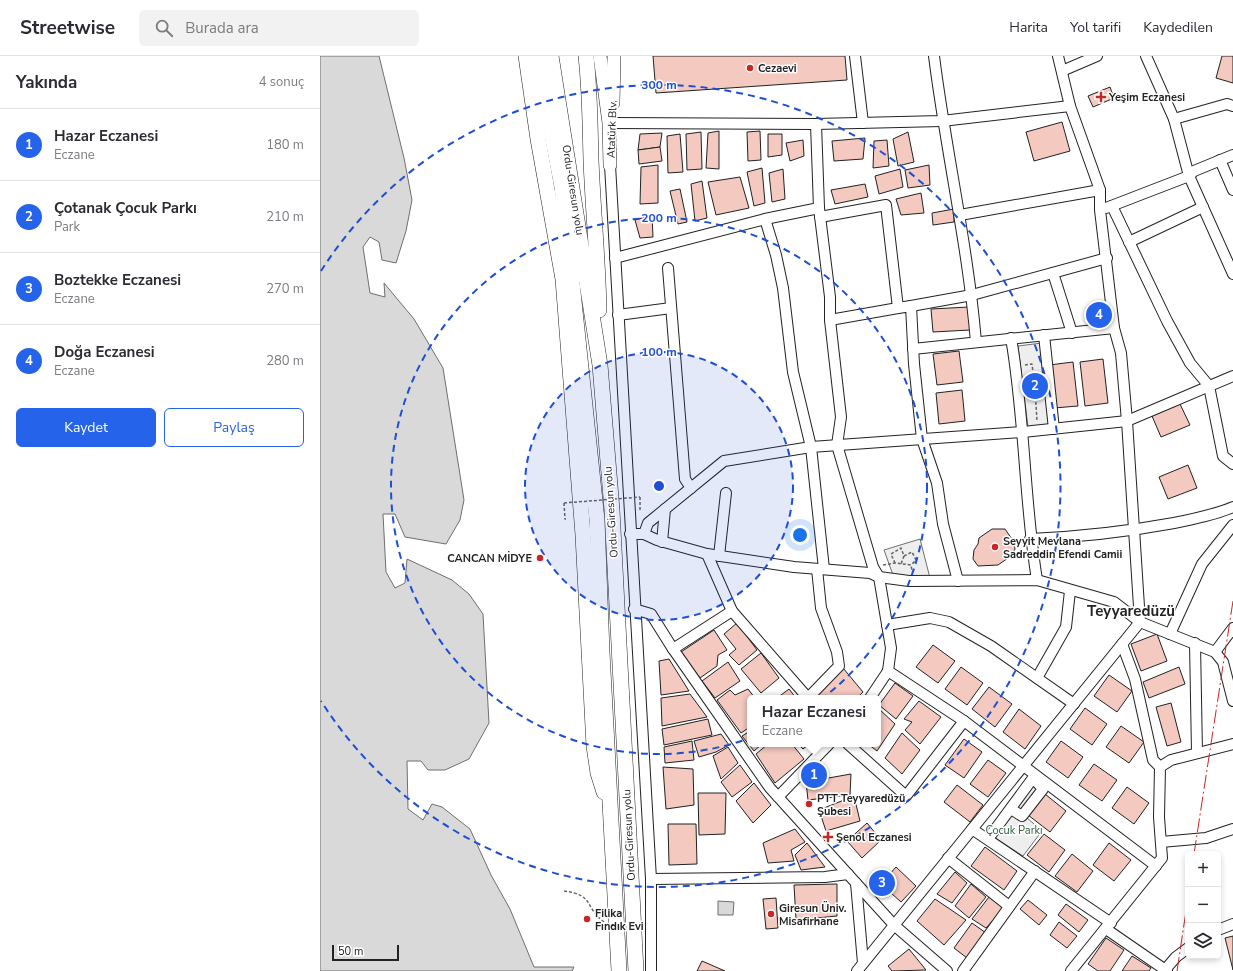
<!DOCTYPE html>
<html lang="tr">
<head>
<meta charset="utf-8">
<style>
	body { margin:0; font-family:"Nunito Sans",sans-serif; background:#f2f2f3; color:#2b2b33 }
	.controls { position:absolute; right:12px; bottom:12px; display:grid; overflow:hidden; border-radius:6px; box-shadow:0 2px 6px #0003 }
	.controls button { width:36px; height:36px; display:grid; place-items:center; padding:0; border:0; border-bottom:1px solid #e1e1e2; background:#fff; color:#2b2b33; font:20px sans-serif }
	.scale { position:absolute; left:12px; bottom:10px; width:67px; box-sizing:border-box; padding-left:4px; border:2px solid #222; border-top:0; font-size:11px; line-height:14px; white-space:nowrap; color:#222; -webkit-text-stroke:3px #fff; paint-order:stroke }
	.you { position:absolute; left:480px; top:479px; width:14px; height:14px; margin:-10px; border:3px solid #fff; border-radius:50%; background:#1a73e8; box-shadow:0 0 0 6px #1a73e833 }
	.badge { display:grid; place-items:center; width:26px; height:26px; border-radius:50%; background:#2563eb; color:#fff; font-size:13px; font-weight:700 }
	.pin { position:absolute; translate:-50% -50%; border:2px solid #fff; box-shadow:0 1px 4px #0006 }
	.popup { position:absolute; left:427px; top:639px; width:134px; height:52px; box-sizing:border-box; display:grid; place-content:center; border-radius:6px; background:#fff; filter:drop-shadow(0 1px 3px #0005); font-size:13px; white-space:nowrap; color:#7c7c81 }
	.popup b { font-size:15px; color:#2b2b33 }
	.popup::after { content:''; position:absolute; left:50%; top:100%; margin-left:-8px; border:8px solid transparent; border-top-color:#fff }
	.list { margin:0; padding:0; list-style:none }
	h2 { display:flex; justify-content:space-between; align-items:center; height:52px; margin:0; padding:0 16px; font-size:17px }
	h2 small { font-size:13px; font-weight:400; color:#7c7c81 }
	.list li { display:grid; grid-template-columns:26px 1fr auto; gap:12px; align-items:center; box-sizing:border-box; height:72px; padding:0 16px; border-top:1px solid #e1e1e2 }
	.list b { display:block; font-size:15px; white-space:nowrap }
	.list p { margin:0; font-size:13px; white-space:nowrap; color:#7c7c81 }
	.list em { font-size:13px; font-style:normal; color:#7c7c81 }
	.actions { display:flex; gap:8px; padding:12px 16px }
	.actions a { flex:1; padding:9px 0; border:1px solid #2563eb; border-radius:6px; text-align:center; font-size:14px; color:#2563eb }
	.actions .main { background:#2563eb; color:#fff }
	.icon { flex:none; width:22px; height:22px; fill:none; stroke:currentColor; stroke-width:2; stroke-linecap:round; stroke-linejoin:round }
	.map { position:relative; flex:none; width:913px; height:915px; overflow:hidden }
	header { display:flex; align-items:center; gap:24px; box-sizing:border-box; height:56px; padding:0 20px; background:#fff; border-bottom:1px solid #e1e1e2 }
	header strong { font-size:19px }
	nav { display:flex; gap:22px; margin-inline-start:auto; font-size:14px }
	.search { width:280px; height:36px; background:#f2f2f3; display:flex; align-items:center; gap:10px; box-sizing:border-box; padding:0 14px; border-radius:6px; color:#7c7c81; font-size:15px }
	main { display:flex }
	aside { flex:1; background:#fff }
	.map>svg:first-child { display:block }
	.green { fill:#eee; stroke:#6f6f6f }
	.water { fill:#d9d9d9; stroke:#6f6f6f }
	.building { fill:#f3c9c0; stroke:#222 }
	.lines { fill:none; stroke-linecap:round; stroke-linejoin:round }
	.minor-casing { stroke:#222; stroke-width:12 }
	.major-casing { stroke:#222; stroke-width:14 }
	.highway-casing { stroke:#222; stroke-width:16 }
	.path { stroke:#646464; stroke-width:1.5; stroke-dasharray:3 2; stroke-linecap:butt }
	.minor { stroke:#fff; stroke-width:10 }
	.major { stroke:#fff; stroke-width:13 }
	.highway { stroke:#fff; stroke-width:15 }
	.path-bridge { stroke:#646464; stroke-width:1.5; stroke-dasharray:3 2; stroke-linecap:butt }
	.power { stroke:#c62828; stroke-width:1; stroke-dasharray:14 3 2 3; stroke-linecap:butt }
	.ring { fill:none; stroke:#1d4ed8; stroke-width:2; stroke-dasharray:7 5 }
	.poi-dot { fill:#c62828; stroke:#fff; stroke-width:1.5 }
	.labels { text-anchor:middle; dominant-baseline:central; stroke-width:3; stroke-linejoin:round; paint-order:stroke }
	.poi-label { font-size:11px; font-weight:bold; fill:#222; stroke:#fff; text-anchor:start }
	.street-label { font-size:11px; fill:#222; stroke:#fff }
	.park-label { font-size:11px; fill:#2f5e38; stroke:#fff }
	.district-label { font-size:15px; font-weight:bold; fill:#222; stroke:#fff }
	.centre { fill:#1d4ed8; stroke:#fff; stroke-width:2 }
	.ring-label { font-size:12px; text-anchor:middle; font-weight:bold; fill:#1d4ed8; stroke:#fff; stroke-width:3; stroke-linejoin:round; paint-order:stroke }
</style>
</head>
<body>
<header>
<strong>Streetwise</strong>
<div class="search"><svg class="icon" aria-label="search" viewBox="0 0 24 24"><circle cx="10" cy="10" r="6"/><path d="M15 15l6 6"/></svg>Burada ara</div>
<nav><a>Harita</a><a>Yol tarifi</a><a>Kaydedilen</a></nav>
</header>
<main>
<aside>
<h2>Yakında<small>4 sonuç</small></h2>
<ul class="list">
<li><span class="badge">1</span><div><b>Hazar Eczanesi</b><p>Eczane</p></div><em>180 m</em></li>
<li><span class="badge">2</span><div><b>Çotanak Çocuk Parkı</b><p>Park</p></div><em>210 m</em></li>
<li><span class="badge">3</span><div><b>Boztekke Eczanesi</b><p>Eczane</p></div><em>270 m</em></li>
<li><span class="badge">4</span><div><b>Doğa Eczanesi</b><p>Eczane</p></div><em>280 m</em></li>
</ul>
<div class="actions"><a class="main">Kaydet</a><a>Paylaş</a></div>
</aside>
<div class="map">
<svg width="913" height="915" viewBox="0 0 913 915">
	<rect width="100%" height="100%" fill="#fff"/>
	<g class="green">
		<polygon points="722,287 731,370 708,371 698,290"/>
		<polygon points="600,483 610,522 573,519 564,494"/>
		<polygon points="711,720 727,732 706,761 722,775 703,800 668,777"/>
	</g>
	<g class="water">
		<polygon points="0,0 59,0 84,102 92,144 86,175 76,207 62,204 59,186 50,181 43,191 50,237 65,241 64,227 94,263 123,312 144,444 140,464 126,488 85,481 75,458 63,458 66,516 75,532 85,527 87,503 132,524 149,538 163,558 169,667 149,703 125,714 108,714 101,705 87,705 88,753 103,764 112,748 122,751 150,773 171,819 190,853 214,911 254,911 252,915 0,915"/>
		<polygon points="398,845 414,846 413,859 398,859"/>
	</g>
	<g class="building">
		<polygon points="333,0 525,0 527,24 336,37"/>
		<polygon points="902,0 913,0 913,27 896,22"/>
		<polygon points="790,31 794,42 773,51 768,40"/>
		<polygon points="742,66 750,95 714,105 706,76"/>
		<polygon points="399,75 399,113 386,112 388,77"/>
		<polygon points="440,75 441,104 428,105 427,76"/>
		<polygon points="381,76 382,113 367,114 366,78"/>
		<polygon points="588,76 594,106 578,110 573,83"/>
		<polygon points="342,77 340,91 318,94 320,78"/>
		<polygon points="360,78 363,116 348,117 347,80"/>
		<polygon points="448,78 462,78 462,99 448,101"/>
		<polygon points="545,82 543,103 514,105 512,85"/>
		<polygon points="483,84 484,100 470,105 466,87"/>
		<polygon points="567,84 569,110 553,112 554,85"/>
		<polygon points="340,91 342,105 319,108 318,94"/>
		<polygon points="338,109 338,147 320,148 321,111"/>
		<polygon points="609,109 610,129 588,132 585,114"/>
		<polygon points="442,112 445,147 434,150 427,116"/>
		<polygon points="463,113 465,143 452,146 449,117"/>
		<polygon points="580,113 583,131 559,138 555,120"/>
		<polygon points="420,121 429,152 396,159 388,126"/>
		<polygon points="382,125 387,162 375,165 371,128"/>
		<polygon points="545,128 548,141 515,148 511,134"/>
		<polygon points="360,133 367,166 358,168 350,135"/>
		<polygon points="601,137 604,157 581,159 576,143"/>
		<polygon points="634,153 634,166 613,169 612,157"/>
		<polygon points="332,159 333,181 320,182 315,164"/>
		<polygon points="649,251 650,274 613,276 611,253"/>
		<polygon points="639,295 643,326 617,329 613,298"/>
		<polygon points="783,303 788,347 765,350 760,306"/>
		<polygon points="753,306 758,350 734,352 729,309"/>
		<polygon points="642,334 645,365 619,368 616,337"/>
		<polygon points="860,348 870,369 841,381 832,360"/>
		<polygon points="868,409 877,432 848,443 839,421"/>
		<polygon points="672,473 685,473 694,486 695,493 691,500 678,509 658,510 653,503 654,494 658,488 659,482"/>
		<polygon points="417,567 437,594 419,609 409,599 416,593 404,578"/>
		<polygon points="394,574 407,594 398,599 397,610 380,622 361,596"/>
		<polygon points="837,578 847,605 821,615 811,588"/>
		<polygon points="613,589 635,605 618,627 596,611"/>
		<polygon points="441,597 459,622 441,637 421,613"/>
		<polygon points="349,603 369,635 341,639 339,605"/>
		<polygon points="408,606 420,625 395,642 382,625"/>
		<polygon points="641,611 663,627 647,649 625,633"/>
		<polygon points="859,611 865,628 829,642 823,626"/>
		<polygon points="523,612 543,636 537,642 498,642 496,640"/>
		<polygon points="789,619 812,635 797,656 774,640"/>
		<polygon points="575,627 593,640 576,663 559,649"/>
		<polygon points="669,631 692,648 675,671 652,653"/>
		<polygon points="428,633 435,642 430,642 430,671 421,677 397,644 410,634 415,639"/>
		<polygon points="469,633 476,642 457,642"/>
		<polygon points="370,638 387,661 342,670 341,642"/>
		<polygon points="599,645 621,661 600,688 585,674 592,666 584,663"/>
		<polygon points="851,647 861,686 847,690 836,651"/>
		<polygon points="558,652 575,668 557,695 548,688 558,688"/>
		<polygon points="765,652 787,668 772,689 750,673"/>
		<polygon points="699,653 721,670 705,693 683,676"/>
		<polygon points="388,663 392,679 344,689 342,673"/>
		<polygon points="801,670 824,686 809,707 786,691"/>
		<polygon points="430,675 430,688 442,688 434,695 422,680"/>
		<polygon points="582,677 600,694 582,718 565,702"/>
		<polygon points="401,678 409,689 396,696 379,701 374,685"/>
		<polygon points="644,683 662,696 644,722 625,709"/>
		<polygon points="372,685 374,704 345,707 344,691"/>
		<polygon points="741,685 763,701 748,722 726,706"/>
		<polygon points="448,688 472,688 484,703 455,727 436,698"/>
		<polygon points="478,688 489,688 483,693"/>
		<polygon points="408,691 418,707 401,723 393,700"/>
		<polygon points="668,704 686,717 668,741 650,728"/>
		<polygon points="774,708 797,724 782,745 759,729"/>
		<polygon points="420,709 432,726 412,741 401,726"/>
		<polygon points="343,711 373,713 374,749 346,753"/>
		<polygon points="531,718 530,739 488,744 486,726"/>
		<polygon points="434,727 451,749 433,767 416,745"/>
		<polygon points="637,729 663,749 650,766 624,746"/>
		<polygon points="807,731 829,747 814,768 792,752"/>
		<polygon points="378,737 406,737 405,778 379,779"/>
		<polygon points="725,738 746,755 730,776 708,759"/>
		<polygon points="534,740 540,765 506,775 499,754"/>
		<polygon points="547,767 561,784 542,802 527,785"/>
		<polygon points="348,768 376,768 377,808 349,809"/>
		<polygon points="475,773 485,786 471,794 474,805 448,807 443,787"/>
		<polygon points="724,778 745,794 729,816 707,799"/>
		<polygon points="487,787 505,811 481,814 475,799"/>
		<polygon points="789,787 811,804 794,825 773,809"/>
		<polygon points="665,791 697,815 684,834 651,810"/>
		<polygon points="752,798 773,815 757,836 735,820"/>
		<polygon points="576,811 596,830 581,846 561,828"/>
		<polygon points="635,816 647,827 632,847 617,838"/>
		<polygon points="517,828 517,860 476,864 474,829"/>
		<polygon points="651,828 666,841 649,862 635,850"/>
		<polygon points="669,841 684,852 666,872 652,863"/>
		<polygon points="456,842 458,872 446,873 443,843"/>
		<polygon points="615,843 646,864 624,889 597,865"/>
		<polygon points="708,844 727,859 719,869 700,853"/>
		<polygon points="746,848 768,864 759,876 738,859"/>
		<polygon points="739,866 757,880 747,892 730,879"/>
		<polygon points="652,867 666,877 647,902 634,892"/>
		<polygon points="913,880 913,914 905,882"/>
		<polygon points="786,882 804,894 790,915 778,915 768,908"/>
		<polygon points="589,893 606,914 572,915 568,910"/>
		<polygon points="812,900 831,912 829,915 802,915"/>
		<polygon points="382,905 405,915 377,915"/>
	</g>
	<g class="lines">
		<g class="minor-casing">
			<g id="minor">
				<polyline points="535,0 543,67"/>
				<path d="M614,0c12,96 34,190 42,286"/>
				<polyline points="826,0 854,63"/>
				<polyline points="742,15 777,0"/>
				<polyline points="292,67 496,68 622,65 750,50"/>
				<polyline points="496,68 499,152 510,241 510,264 521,361 517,389 553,511 559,521 571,592 568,615 550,642"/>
				<polyline points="913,99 874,115 869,120 913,218"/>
				<polyline points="900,104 913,134"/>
				<polyline points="290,109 331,823 331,915"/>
				<polyline points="792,150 847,265 870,307 889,330 903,400 913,408"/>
				<polyline points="786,152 869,120 854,63 907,48 913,50"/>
				<polyline points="640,159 780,134"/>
				<polyline points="500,161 566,149 578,252 591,250 594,308 602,383 617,427 623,468 638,525"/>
				<polyline points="445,163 456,199 463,232 473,316 491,391 504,513"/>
				<polyline points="809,186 883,151"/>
				<polyline points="295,202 445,163 499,152"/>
				<polyline points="348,212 365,423 371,432"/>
				<polyline points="733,217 752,277"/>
				<polyline points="591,250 652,239 787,202"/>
				<polyline points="298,259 351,252"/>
				<polyline points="510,264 578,252"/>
				<polyline points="724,279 734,373"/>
				<path d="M691,282c14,80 13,162 26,242"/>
				<polyline points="593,293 794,272"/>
				<polyline points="310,478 324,478 337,484 387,498 474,511 550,517 559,521 589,525 717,524 794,546 820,566 895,596 903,606 913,645"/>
				<polyline points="324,478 328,467 404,405 491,391 703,376 807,365 913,320"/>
				<path d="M710,483c50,-2 95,-7 144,-16 20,-4 40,-8 59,-16"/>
				<polyline points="342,486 345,453"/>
				<polyline points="387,498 412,555 488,642"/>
				<polyline points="399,500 406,437"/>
				<polyline points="314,553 331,558 353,593 450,732 574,869 627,915"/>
				<polyline points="567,569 610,562 629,566 671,590 754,648"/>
				<polyline points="850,578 882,508 913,469"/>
				<polyline points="875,587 877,697"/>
				<polyline points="802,588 815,623 833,704 840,711"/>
				<polyline points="353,593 412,555"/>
				<polyline points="895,596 913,572"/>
				<polyline points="568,615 644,665 836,810"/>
				<polyline points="717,622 746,571 750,535"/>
				<polyline points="488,642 519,610 517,596 501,552 497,513"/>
				<polyline points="528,688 586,740 644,665"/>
				<polyline points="458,741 509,688"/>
				<polyline points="652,773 791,867"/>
				<polyline points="668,783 713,722 723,733 702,760 691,753"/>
				<polyline points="841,786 886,782 913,773"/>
				<polyline points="628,802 689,850"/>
				<polyline points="331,823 505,821 528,818"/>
				<polyline points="536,827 543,907"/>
				<polyline points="786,873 847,915"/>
				<polyline points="898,874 913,868"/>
				<polyline points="537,915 820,566 807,365 801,297 794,272 780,154 780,134 750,50 738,0"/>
				<polyline points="643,915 715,815"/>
				<polyline points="751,915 842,802 839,761 840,711 851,704 913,688"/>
				<polyline points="844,915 856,901 868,892"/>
			</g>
		</g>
		<g class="major-casing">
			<g id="major">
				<polyline points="280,0 289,67 290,109"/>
				<polyline points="293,47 294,0"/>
			</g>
		</g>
		<g class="highway-casing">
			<g id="highway">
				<polyline points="206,0 218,83 243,223 263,479 274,690 278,717 284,736"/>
				<polyline points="217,0 242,131 277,464 282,596 299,915"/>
				<polyline points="231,0 280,309 292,454 316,915"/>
				<path d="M266,0c4,35 4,69 5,104 2,50 7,100 8,150"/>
			</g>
		</g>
		<g class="path">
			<polyline points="705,309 712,308 715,334 720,334"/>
			<polyline points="707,335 715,334 717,365"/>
			<polyline points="320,441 320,455"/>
			<polyline points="244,447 245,463 246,463"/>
			<polyline points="584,500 592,496 596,504 591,509"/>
			<polyline points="575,507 571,498 581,492 584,500 581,508"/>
			<polyline points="563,509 575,507 591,509 592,515"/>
			<path d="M244,835c31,4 20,16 40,31"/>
		</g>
		<use href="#minor" class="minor"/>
		<use href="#major" class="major"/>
		<use href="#highway" class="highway"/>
		<polyline class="path-bridge" points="244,447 320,441"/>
		<g class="power">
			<polyline points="874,798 913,545"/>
			<polyline points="857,915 868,842"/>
		</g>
	</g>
	<circle cx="339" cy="430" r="134" fill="#1d4ed8" fill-opacity=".12"/>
	<g class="ring">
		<circle cx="339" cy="430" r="134"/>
		<circle cx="339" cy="430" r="268"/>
		<path d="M1 215A401 401 0 1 1 1 645"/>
	</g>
	<g class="poi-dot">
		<circle cx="430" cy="12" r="4"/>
		<path d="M779 35h4v4h4v4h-4v4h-4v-4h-4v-4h4z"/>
		<circle cx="675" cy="491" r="4"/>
		<circle cx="220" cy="502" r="4"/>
		<circle cx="489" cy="748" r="4"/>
		<path d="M506 775h4v4h4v4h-4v4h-4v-4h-4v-4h4z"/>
		<circle cx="451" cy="858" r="4"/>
		<circle cx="267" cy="863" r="4"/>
	</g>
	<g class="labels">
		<g class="poi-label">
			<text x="438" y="12">Cezaevi</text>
			<text x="789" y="41">Yeşim Eczanesi</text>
			<text x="683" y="485">Seyyit Mevlana<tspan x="683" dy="13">Sadreddin Efendi Camii</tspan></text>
			<text x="212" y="502" text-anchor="end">CANCAN MİDYE</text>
			<text x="497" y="742">PTT Teyyaredüzü<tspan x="497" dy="13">Şubesi</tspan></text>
			<text x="516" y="781">Şenol Eczanesi</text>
			<text x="459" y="852">Giresun Üniv.<tspan x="459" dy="13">Misafirhane</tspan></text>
			<text x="275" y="857">Filika<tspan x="275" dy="13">Fındık Evi</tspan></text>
		</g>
		<g class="street-label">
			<text transform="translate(292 73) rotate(-88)">Atatürk Blv.</text>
			<text transform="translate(253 134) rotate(81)">Ordu-Giresun yolu</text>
			<text transform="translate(291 456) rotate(-94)">Ordu-Giresun yolu</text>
			<text transform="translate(309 779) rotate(-93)">Ordu-Giresun yolu</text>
		</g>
		<g class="park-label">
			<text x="694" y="774">Çocuk Parkı</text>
		</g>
		<g class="district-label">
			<text x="811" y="555">Teyyaredüzü</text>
		</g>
	</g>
	<circle cx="339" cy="430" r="6" class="centre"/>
	<g class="ring-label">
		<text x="339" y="33">300 m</text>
		<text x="339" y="166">200 m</text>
		<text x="339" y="300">100 m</text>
	</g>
</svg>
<div class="controls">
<button>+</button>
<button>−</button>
<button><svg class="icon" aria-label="layers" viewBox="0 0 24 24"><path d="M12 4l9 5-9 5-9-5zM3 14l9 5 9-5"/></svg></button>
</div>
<div class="scale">50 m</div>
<div class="you"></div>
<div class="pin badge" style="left:494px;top:719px">1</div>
<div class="popup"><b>Hazar Eczanesi</b>Eczane</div>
<div class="pin badge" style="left:715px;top:330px">2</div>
<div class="pin badge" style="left:562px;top:827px">3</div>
<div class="pin badge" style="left:779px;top:259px">4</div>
</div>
</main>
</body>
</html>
